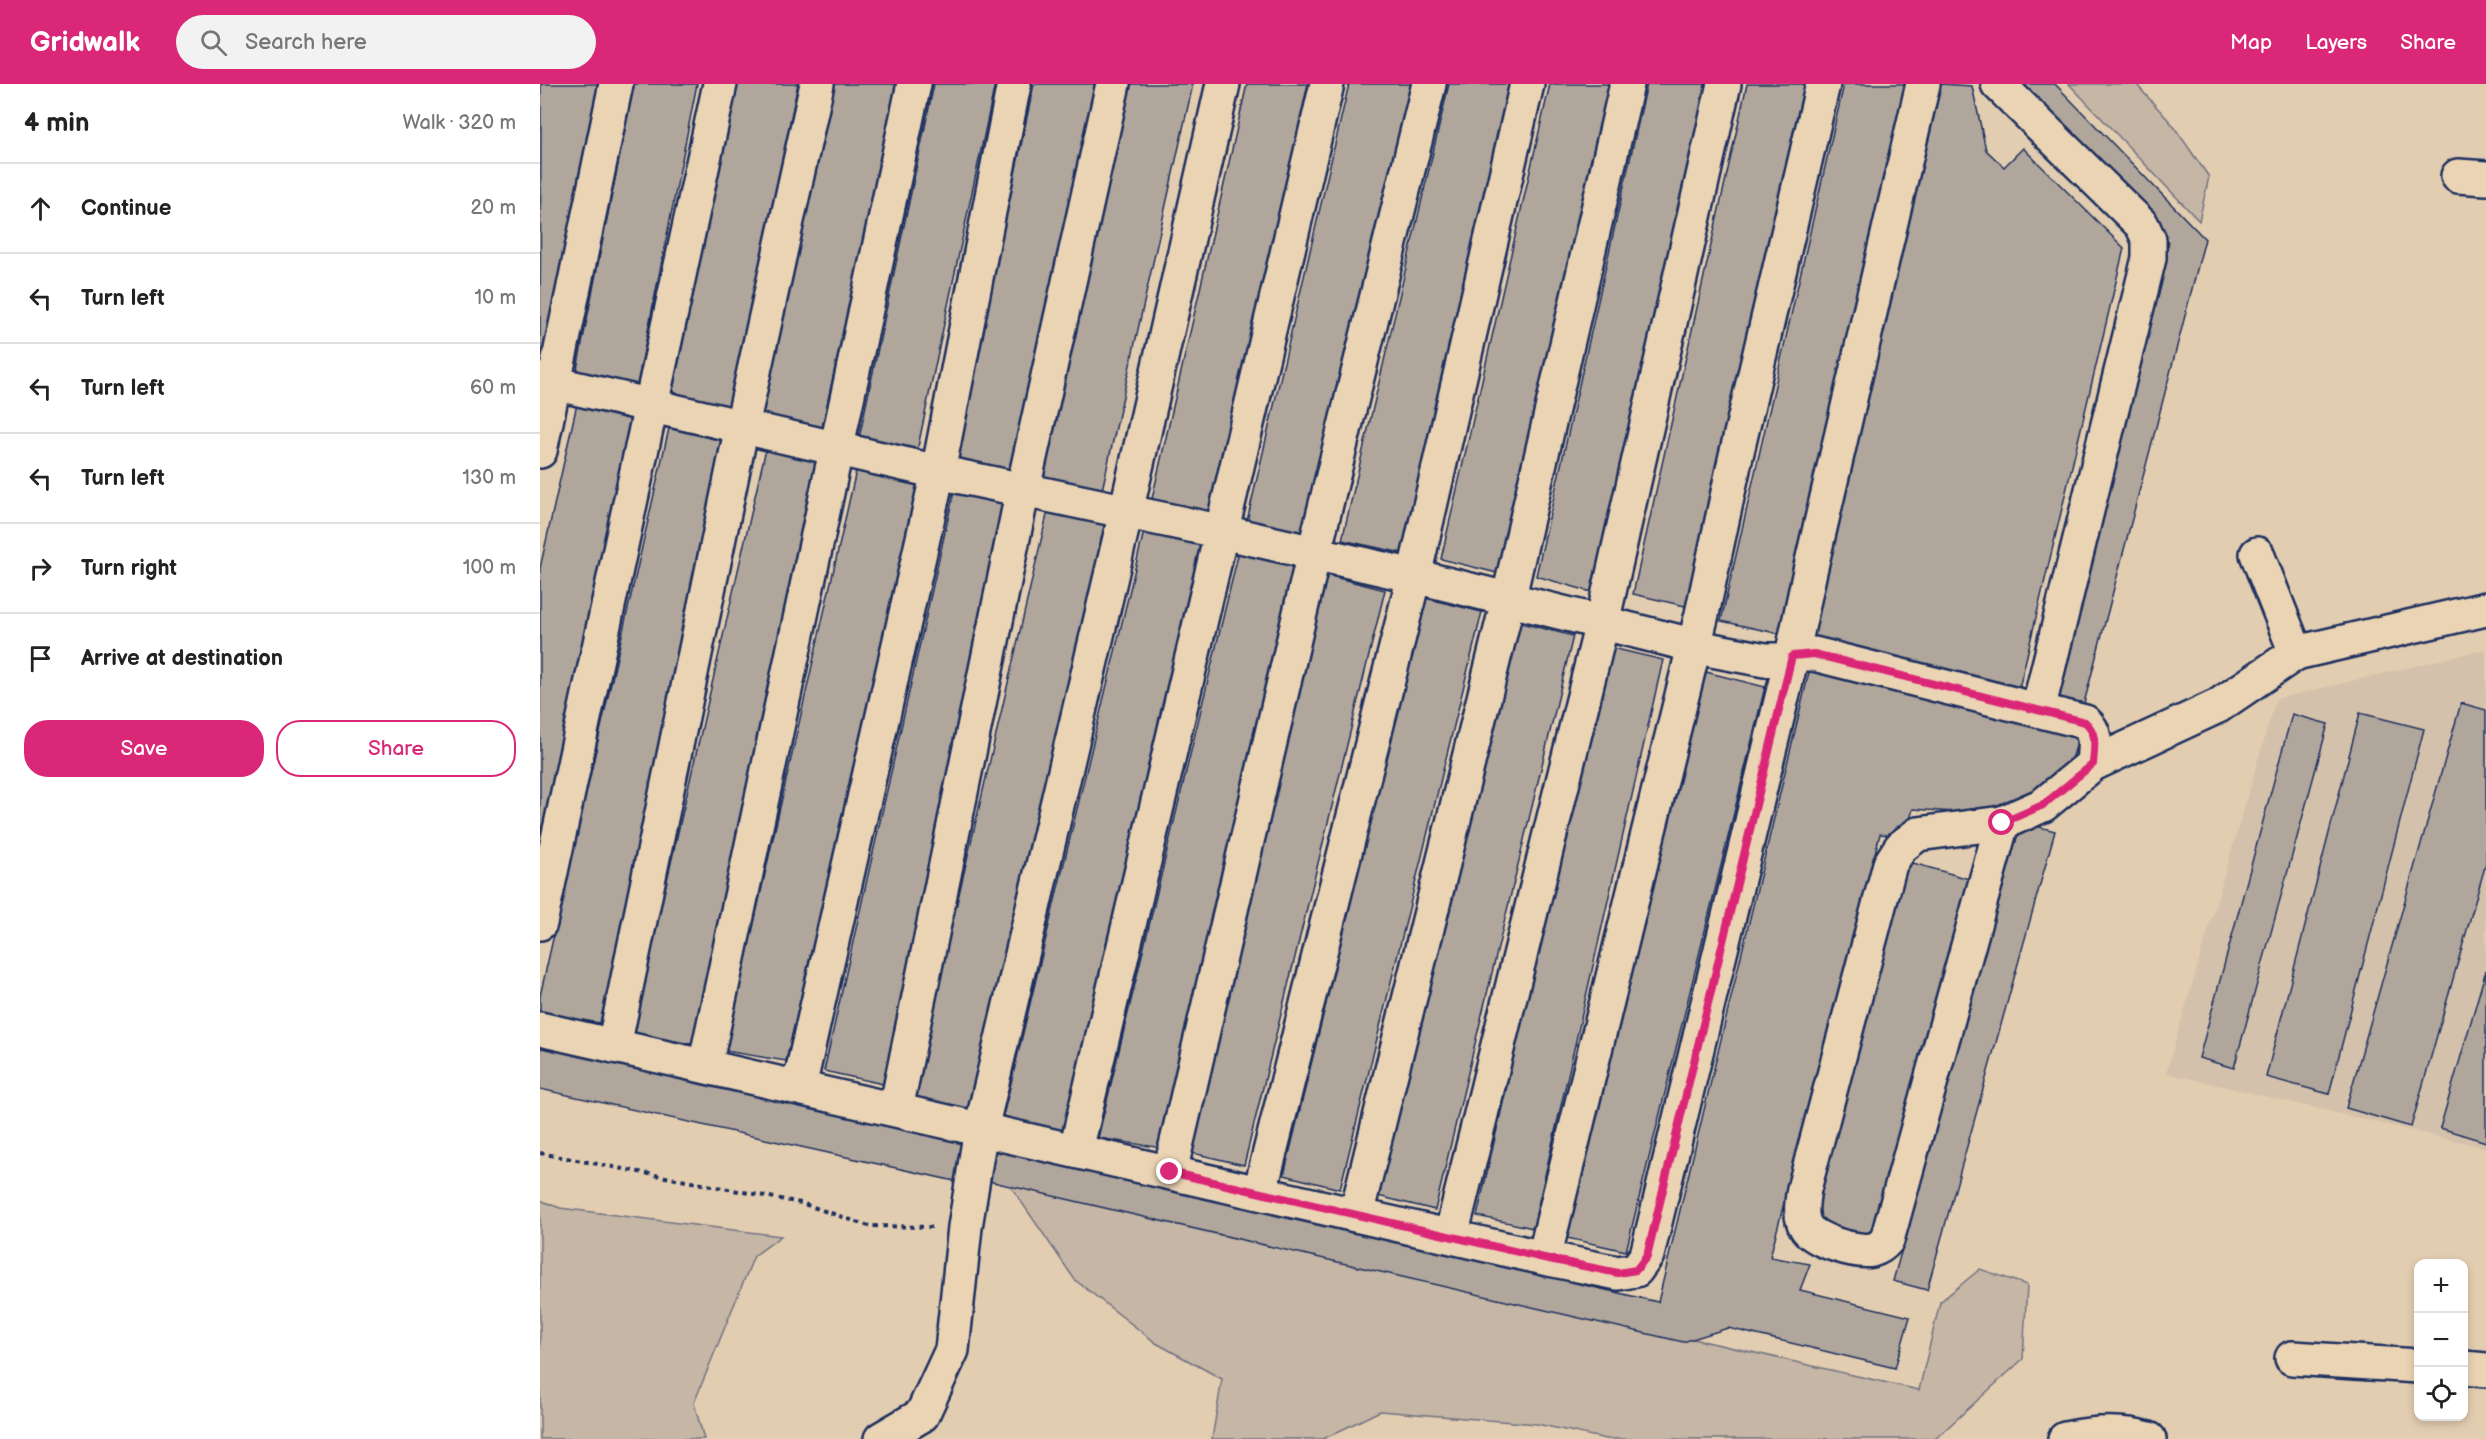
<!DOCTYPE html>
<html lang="en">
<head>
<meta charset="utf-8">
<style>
	body { margin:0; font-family:"Balsamiq Sans",sans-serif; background:#f2f2f2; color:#222 }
	.controls { position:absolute; right:18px; bottom:18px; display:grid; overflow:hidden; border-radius:12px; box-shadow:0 3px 9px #0003 }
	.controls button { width:54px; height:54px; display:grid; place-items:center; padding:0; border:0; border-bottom:2px solid #e0e0e0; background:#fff; color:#222; font:30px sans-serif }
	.stop { position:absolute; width:18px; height:18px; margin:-14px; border:4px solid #db2777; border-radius:50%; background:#fff }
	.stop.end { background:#db2777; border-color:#fff; box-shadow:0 2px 6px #0008 }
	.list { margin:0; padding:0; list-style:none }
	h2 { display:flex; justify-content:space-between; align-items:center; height:78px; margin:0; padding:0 24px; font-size:26px }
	h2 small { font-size:20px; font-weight:400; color:#767676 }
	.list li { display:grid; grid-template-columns:39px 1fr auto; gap:18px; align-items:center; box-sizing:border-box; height:90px; padding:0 24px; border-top:2px solid #e0e0e0 }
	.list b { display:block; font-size:22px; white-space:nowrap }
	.list em { font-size:20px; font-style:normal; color:#767676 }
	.actions { display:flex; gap:12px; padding:18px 24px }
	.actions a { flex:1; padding:14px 0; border:2px solid #db2777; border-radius:24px; text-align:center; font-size:21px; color:#db2777 }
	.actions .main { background:#db2777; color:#fff }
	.icon { flex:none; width:33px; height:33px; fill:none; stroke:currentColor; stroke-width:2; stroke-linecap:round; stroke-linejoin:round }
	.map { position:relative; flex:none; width:1946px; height:1355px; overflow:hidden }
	header { display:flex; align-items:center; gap:36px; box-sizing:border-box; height:84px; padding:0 30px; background:#db2777; color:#fff }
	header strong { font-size:28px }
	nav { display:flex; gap:33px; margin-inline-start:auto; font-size:21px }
	.search { width:420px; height:54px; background:#f2f2f2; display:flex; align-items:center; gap:15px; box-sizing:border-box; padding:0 21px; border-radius:33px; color:#767676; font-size:22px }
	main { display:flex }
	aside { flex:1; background:#fff }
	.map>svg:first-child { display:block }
	.built { fill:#d4c1ab }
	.green { fill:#c5b6a5; stroke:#707282; stroke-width:1.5 }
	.building { fill:#b0a69c; stroke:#1b2f5e; stroke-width:1.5 }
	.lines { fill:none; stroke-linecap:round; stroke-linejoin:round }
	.minor-casing { stroke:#1b2f5e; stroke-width:38 }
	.path { stroke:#1b2f5e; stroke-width:4; stroke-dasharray:4.5 4.5; stroke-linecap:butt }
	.minor { stroke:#ebd4b4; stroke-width:33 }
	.route { stroke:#db2777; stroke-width:8 }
</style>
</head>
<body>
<header>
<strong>Gridwalk</strong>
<div class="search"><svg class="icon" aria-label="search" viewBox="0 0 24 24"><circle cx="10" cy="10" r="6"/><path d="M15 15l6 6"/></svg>Search here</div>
<nav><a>Map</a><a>Layers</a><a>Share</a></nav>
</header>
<main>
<aside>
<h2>4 min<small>Walk · 320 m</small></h2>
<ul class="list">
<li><svg class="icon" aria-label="ahead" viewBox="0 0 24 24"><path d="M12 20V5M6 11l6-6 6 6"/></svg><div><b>Continue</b></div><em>20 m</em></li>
<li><svg class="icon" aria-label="left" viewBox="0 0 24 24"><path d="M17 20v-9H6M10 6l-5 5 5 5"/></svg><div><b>Turn left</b></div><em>10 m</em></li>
<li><svg class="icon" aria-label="left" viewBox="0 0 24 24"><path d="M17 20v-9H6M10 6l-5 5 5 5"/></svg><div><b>Turn left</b></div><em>60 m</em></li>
<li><svg class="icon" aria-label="left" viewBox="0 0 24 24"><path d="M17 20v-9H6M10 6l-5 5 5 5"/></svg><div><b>Turn left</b></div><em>130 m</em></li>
<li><svg class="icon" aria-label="right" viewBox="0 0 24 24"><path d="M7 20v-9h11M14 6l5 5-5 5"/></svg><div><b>Turn right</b></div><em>100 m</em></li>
<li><svg class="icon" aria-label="arrive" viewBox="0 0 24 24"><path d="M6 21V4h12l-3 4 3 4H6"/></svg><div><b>Arrive at destination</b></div></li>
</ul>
<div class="actions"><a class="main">Save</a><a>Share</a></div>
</aside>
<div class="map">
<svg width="1946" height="1355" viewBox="0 0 1946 1355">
	<rect width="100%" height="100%" fill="#e3cdb1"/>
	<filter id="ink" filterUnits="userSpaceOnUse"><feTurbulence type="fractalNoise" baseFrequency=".0167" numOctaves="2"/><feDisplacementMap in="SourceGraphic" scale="12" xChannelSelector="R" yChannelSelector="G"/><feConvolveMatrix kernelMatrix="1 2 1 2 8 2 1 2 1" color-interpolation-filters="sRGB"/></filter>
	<g filter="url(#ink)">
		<polygon class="built" points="1946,565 1946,1064 1626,989 1736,615"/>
		<g class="green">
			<polygon points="1529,0 1596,0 1632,40 1669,93 1659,137"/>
			<polygon points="469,1100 1379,1306 1400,1218 1440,1185 1487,1201 1483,1275 1395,1355 1066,1355 997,1340 840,1327 783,1355 672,1355 682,1295 616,1259 535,1196"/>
			<polygon points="0,1116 20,1124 241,1152 214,1172 154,1319 164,1355 0,1355"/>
		</g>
		<g class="building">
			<polygon points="1,0 68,0 9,282 0,280"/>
			<polygon points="94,0 157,0 97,302 36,290"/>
			<polygon points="197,0 258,0 190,327 131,315"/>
			<polygon points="294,0 358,0 281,348 220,335"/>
			<polygon points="394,0 455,0 376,372 318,359"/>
			<polygon points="494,0 557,0 475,390 414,377"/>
			<polygon points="590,0 653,0 560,415 501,402"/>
			<polygon points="707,0 768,0 674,434 611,419"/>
			<polygon points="809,0 875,0 770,452 707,437"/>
			<polygon points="909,0 977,0 867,470 802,456"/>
			<polygon points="1010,0 1078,0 961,490 901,475"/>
			<polygon points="1107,0 1172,0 1055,509 996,492"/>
			<polygon points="1207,0 1273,0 1158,525 1093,510"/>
			<polygon points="1304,0 1365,0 1245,551 1181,537"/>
			<polygon points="1400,0 1432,2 1446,66 1464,83 1483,64 1584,164 1478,609 1267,558"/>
			<polygon points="1469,0 1515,0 1665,155 1543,623 1517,615 1629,158"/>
			<polygon points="37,320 101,334 0,780 0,484"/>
			<polygon points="130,340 194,354 60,939 0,929 0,912"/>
			<polygon points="227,360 285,374 156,961 92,949"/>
			<polygon points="318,378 385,394 246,977 185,967"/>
			<polygon points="416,399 478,414 343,1000 284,987"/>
			<polygon points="509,422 569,432 433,1031 371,1017"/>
			<polygon points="606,439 662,452 526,1048 463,1032"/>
			<polygon points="700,463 767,479 622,1064 558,1054"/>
			<polygon points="786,491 845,506 704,1081 644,1067"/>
			<polygon points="885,514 942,528 800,1105 744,1091"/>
			<polygon points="977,538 1033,552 895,1126 838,1112"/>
			<polygon points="1068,563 1123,576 993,1144 937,1132"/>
			<polygon points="1271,580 1540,649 1529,685 1490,719 1428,729 1373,725 1365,753 1340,750 1230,1173 1270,1180 1260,1206 1370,1233 1355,1284 1188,1244 1143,1258 444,1096 451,1064 1118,1218"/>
			<polygon points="1166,588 1225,603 1086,1167 1027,1154"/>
			<polygon points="1921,619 1946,626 1946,779 1871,1043 1806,1024"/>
			<polygon points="1820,629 1884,645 1789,1010 1726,993"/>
			<polygon points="1752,630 1788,640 1694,984 1659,974"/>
			<polygon points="1481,738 1515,747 1387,1206 1353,1197"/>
			<polygon points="1366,777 1429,795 1334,1157 1271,1138"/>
			<polygon points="1946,886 1946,1058 1900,1044"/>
			<polygon points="0,961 425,1057 415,1097 0,1005"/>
		</g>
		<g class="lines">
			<g class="minor-casing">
				<g id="minor">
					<polyline points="1458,0 1602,141 1609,156 1609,174 1498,626"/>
					<polyline points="1918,92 1946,94"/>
					<path d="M0,296l398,92 285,60 191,44 298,74 53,10h15l22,-6h12l271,68c13,11 9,26 8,42"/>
					<polyline points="0,367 76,0"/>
					<polyline points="1717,470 1756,569 1946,525"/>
					<path d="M1462,739l-115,417c-4,5 -8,8 -15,10 -15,3 -58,-9 -66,-23 -7,-11 -4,-26 -2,-38l86,-325 11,-17 17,-13 84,-11 41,-18 50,-41 125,-58 78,-53"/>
					<polyline points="0,839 180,0"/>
					<polyline points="0,945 1004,1174 1078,1189 1096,1186 1107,1171 1252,572 1270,487 1383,0"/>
					<polyline points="74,962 202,342 277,0"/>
					<polyline points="165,982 374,0"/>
					<polyline points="259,1003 398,388 474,0"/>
					<polyline points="356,1025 483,405 573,0"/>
					<polyline points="536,1066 787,0"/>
					<polyline points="630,1088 774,469 889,0"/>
					<polyline points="720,1108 874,492 987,0"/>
					<polyline points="816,1131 968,517 1087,0"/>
					<polyline points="911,1152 1062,539 1184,0"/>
					<polyline points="1004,1174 1162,530 1195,376 1283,0"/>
					<polyline points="1752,1274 1878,1282"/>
					<polyline points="1924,1284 1946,1286"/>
					<polyline points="341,1355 382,1331 412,1266 425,1143 441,1045 586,428 683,0"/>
					<path d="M1525,1355c27,-6 57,-8 84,0"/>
				</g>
			</g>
			<polyline class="path" points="0,1069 261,1119 329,1142 393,1143"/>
			<use href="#minor" class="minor"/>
		</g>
	</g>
	<g class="lines" filter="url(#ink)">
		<path class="route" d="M630,1088l374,86 74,15 18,-3 11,-14 145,-600 22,-2 271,68c13,11 9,26 8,42l-50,41 -41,18"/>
	</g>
</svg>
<div class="controls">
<button>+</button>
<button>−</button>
<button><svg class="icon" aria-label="locate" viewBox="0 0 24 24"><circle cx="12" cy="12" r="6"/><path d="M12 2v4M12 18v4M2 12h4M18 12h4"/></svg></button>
</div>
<div class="stop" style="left:1462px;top:739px"></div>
<div class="stop end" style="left:630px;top:1088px"></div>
</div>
</main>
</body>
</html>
